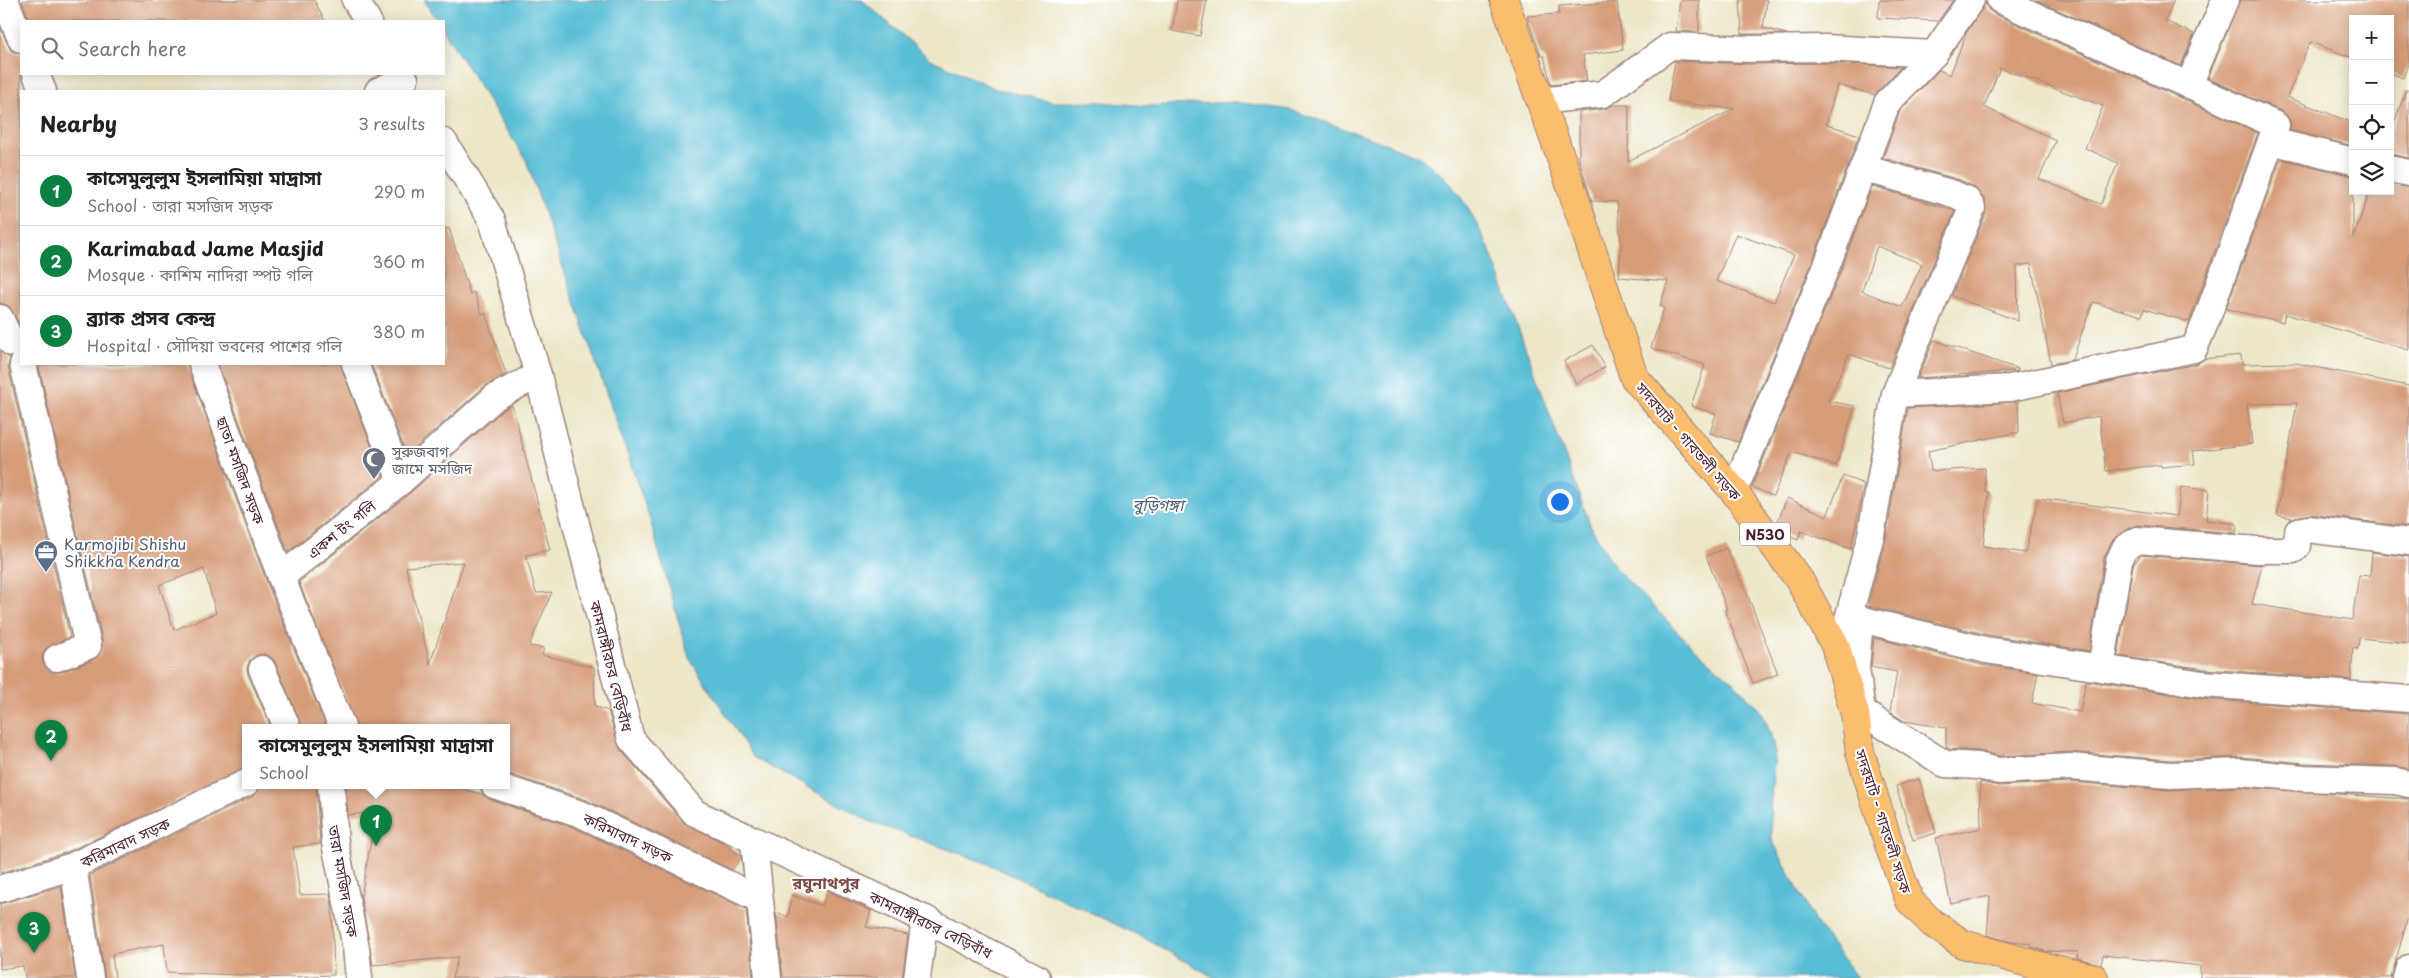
<!DOCTYPE html>
<html lang="en">
<head>
<meta charset="utf-8">
<style>
	body { margin:0; font-family:"Playpen Sans","Noto Sans Bengali",sans-serif; background:#f6f6f6; color:#222 }
	.controls { position:absolute; right:15px; top:15px; display:grid; overflow:hidden; border-radius:0px; box-shadow:0 2px 12px #0003 }
	.controls button { width:45px; height:45px; display:grid; place-items:center; padding:0; border:0; border-bottom:1px solid #e0e0e0; background:#fff; color:#222; font:25px sans-serif }
	.you { position:absolute; left:1559px; top:501px; width:18px; height:18px; margin:-12px; border:4px solid #fff; border-radius:50%; background:#1a73e8; box-shadow:0 0 0 8px #1a73e833 }
	.badge { display:grid; place-items:center; width:32px; height:32px; border-radius:50%; background:#0b8043; color:#fff; font-size:16px; font-weight:700 }
	.pin { position:absolute; translate:-50% -41px; filter:drop-shadow(0 1px 2px #0008) }
	.pin::after { content:''; position:absolute; top:26px; width:18px; height:15px; background:inherit; clip-path:polygon(0 0,100% 0,50% 100%) }
	.popup { position:absolute; left:242px; top:724px; width:268px; height:65px; box-sizing:border-box; display:grid; place-content:center; border-radius:0px; background:#fff; filter:drop-shadow(0 1px 4px #0005); font-size:16px; white-space:nowrap; color:#767676 }
	.popup b { font-size:19px; color:#222 }
	.popup::after { content:''; position:absolute; left:50%; top:100%; margin-left:-10px; border:10px solid transparent; border-top-color:#fff }
	.list { margin:0; padding:0; list-style:none }
	h2 { display:flex; justify-content:space-between; align-items:center; height:65px; margin:0; padding:0 20px; font-size:21px }
	h2 small { font-size:16px; font-weight:400; color:#767676 }
	.list li { display:grid; grid-template-columns:32px 1fr auto; gap:15px; align-items:center; box-sizing:border-box; height:70px; padding:0 20px; border-top:1px solid #e0e0e0 }
	.list b { display:block; font-size:19px; white-space:nowrap }
	.list p { margin:0; font-size:16px; white-space:nowrap; color:#767676 }
	.list em { font-size:16px; font-style:normal; color:#767676 }
	.icon { flex:none; width:28px; height:28px; fill:none; stroke:currentColor; stroke-width:2; stroke-linecap:round; stroke-linejoin:round }
	.map { position:relative; flex:none; width:2409px; height:978px; overflow:hidden }
	.search { position:absolute; background:#fff; box-shadow:0 2px 12px #0003; left:20px; top:20px; width:425px; height:55px; display:flex; align-items:center; gap:12px; box-sizing:border-box; padding:0 18px; border-radius:0px; color:#767676; font-size:19px }
	.panel { position:absolute; background:#fff; box-shadow:0 2px 12px #0003; left:20px; top:90px; width:425px; height:275px; border-radius:0px }
	.map>svg:first-child { display:block }
	.water { fill:#58bed6; stroke:#516e80 }
	.building { fill:#d69b77; fill-rule:evenodd }
	.lines { fill:none; stroke-linecap:round; stroke-linejoin:round }
	.minor-casing { stroke:#9c827a; stroke-width:29 }
	.trunk-casing { stroke:#9c827a; stroke-width:30 }
	.minor { stroke:#fff; stroke-width:26 }
	.trunk { stroke:#fbbd6e; stroke-width:28 }
	.labels { text-anchor:middle; dominant-baseline:central; stroke-width:4; stroke-linejoin:round; paint-order:stroke }
	.shield { fill:#fff; stroke:#80626b; stroke-width:1 }
	.shield-label { font-size:14px; font-weight:bold; fill:#4a1f2b }
	.street-label { font-size:15px; fill:#4a1f2b; stroke:#fff }
	.worship-label { font-size:15px; fill:#5b616d; stroke:#fff; text-anchor:start }
	.service-label { font-size:15px; fill:#4e5e75; stroke:#fff; text-anchor:start }
	.water-label { font-size:16px; font-style:italic; fill:#505f6f; stroke:#fff }
	.neighbourhood-label { font-size:16px; font-weight:bold; fill:#7b4a46; stroke:#fff }
</style>
</head>
<body>
<div class="map">
<svg width="2409" height="978" viewBox="0 0 2409 978">
	<rect width="100%" height="100%" fill="#fff"/>
	<filter id="ink" filterUnits="userSpaceOnUse"><feTurbulence type="fractalNoise" baseFrequency=".02" numOctaves="2"/><feDisplacementMap in="SourceGraphic" scale="10" xChannelSelector="R" yChannelSelector="G"/><feConvolveMatrix kernelMatrix="1 2 1 2 8 2 1 2 1" color-interpolation-filters="sRGB"/></filter>
	<filter id="wash" filterUnits="userSpaceOnUse"><feTurbulence type="fractalNoise" baseFrequency=".0096" numOctaves="4" result="noise"/><feDisplacementMap in="SourceGraphic" scale="20" xChannelSelector="R" yChannelSelector="G"/><feGaussianBlur stdDeviation="1.12" result="paint"/><feColorMatrix in="noise" values="0 0 0 0 0 0 0 0 0 0 0 0 0 0 0 0 0 1.4 0 .05"/><feComposite in="paint" operator="in"/></filter>
	<g filter="url(#wash)">
		<rect width="100%" height="100%" fill="#ede6c8"/>
		<polygon class="water" points="424,0 862,0 930,59 996,89 1052,102 1100,102 1149,106 1235,102 1291,110 1384,143 1419,156 1447,179 1467,206 1489,248 1591,527 1616,569 1695,649 1738,686 1763,714 1771,735 1775,753 1770,808 1772,840 1814,920 1857,978 1215,978 1142,937 986,863 871,822 754,758 689,658 649,517 526,160 444,31 444,21 438,21"/>
		<g id="blocks">
			<g class="building">
				<polygon points="24,0 314,0 325,21 30,21 22,1"/>
				<polygon points="1177,0 1207,0 1200,36 1172,31"/>
				<polygon points="1680,0 1699,0 1699,32 1676,31"/>
				<polygon points="1740,0 1767,0 1763,28 1787,34 1742,34"/>
				<polygon points="1879,0 1953,0 1938,21 1878,18"/>
				<polygon points="2036,0 2174,0 2165,21 2194,34 2181,66"/>
				<polygon points="2240,0 2409,0 2409,61 2403,78 2390,73 2390,19 2353,19 2353,58 2310,42 2287,97 2353,123 2353,146 2290,130 2291,122 2283,112 2208,78"/>
				<polygon points="1617,2 1623,50 1583,55 1587,81 1551,85 1544,56 1541,56 1527,16 1559,14 1559,6"/>
				<path d="M1985,3l3,6 6,5 264,119 -69,189 -45,-13 -2,7 -49,-14 -21,58 -21,4 -20,-100 -14,2 1,55 -66,-25 34,-82 -1,-14 -11,-13 -14,-7 -77,-22 17,-47 39,-41 11,5 16,-41zM2000,68l103,38 -18,42 33,15 -17,41 -62,-25 17,-39 -72,-33z"/>
				<polygon points="0,27 11,51 21,54 21,328 9,306 0,303"/>
				<path d="M1675,61l77,3 73,-1 76,4 -26,28 -38,-10 -11,39 33,11 -46,125 -75,182 -28,-9 6,-19 -25,-8 14,-41 -54,-17 13,-40 -4,-2 8,-25 -49,-4 2,-32 -4,-43 -25,-1 -13,-41v-48l26,-3 9,-4h15l-1,56 106,-52 -66,-8zM1736,234l58,21 -20,47 -58,-21z"/>
				<polygon points="2406,90 2409,90 2409,158 2390,154 2390,134"/>
				<polygon points="2281,159 2353,176 2353,238 2370,191 2390,191 2390,184 2409,188 2409,350 2285,314 2283,322 2226,309"/>
				<path d="M1872,186l83,25 -66,157 -40,-14 -21,47 27,5 -19,60 -44,-14 -19,44 -21,-9 89,-216zM1877,246l45,18 -20,43 -40,-16z"/>
				<polygon points="449,228 470,294 474,292 482,314 485,313 506,374 485,386 407,455 371,364 444,364 444,229"/>
				<polygon points="1934,340 2018,369 2018,371 1918,378"/>
				<polygon points="1593,345 1605,367 1576,384 1564,361"/>
				<path d="M0,351l10,7 -2,9 62,270 -25,12 -3,7 1,8 4,5 7,4 8,-1 31,-12 6,-4 4,-13 -64,-276 10,-3h138l80,219 59,144h-24l-26,-64 -5,-6 -7,-3 -8,1 -6,5 -3,7 1,7 23,53h-25v41l-179,84 -67,21zM204,569l12,44 -42,17 -15,-45z"/>
				<polygon points="2241,355 2242,364 2295,363 2409,386 2409,527 2310,514 2292,518 2277,515 2297,403 2247,404 2252,444 2193,451 2195,464 2161,467 2161,465 2106,471 2099,416 2063,423 2057,393 2197,364 2204,359"/>
				<polygon points="218,364 340,364 383,476 288,552"/>
				<polygon points="2018,402 2019,432 1928,451 1931,471 1985,468 1985,491 1989,492 1983,546 2025,553 2038,498 2177,516 2181,487 2209,490 2206,520 2237,524 2236,533 2138,525 2129,528 2117,536 2111,542 2104,558 2089,651 1989,635 1869,606 1869,600 1886,538 1908,408"/>
				<path d="M512,405l38,145 -24,5 10,38 16,-1 -23,54 15,2 -2,7 52,12 1,39 13,5 12,38 64,74 40,20 16,12 1,3 -9,12 -145,-70 -81,-27v-46h-149l-58,-145 111,-89 94,-84zM464,562l-34,102 -24,-97z"/>
				<polygon points="1843,476 1864,484 1851,549 1801,531 1798,540 1785,534 1777,523 1787,498 1827,516"/>
				<polygon points="1726,548 1750,601 1778,674 1753,683 1725,610 1727,609 1706,556"/>
				<polygon points="2372,552 2409,557 2409,643 2359,638 2358,649 2353,648 2351,680 2205,669 2118,656 2133,565 2141,555 2262,565 2252,604 2352,620 2359,575 2370,576"/>
				<polygon points="1874,638 1982,665 2038,673 2032,703 2080,712 2086,681 2202,699 2409,714 2409,769 2396,766 2305,763 2241,757 2171,760 2069,752 1999,756 1979,751 1950,749 1946,747 1946,728 1904,721 1890,712 1897,672 1871,667"/>
				<polygon points="1919,779 1936,833 1913,840 1896,786"/>
				<polygon points="1980,782 1999,786 2070,782 2170,790 2240,787 2409,799 2409,913 2391,978 2200,978 2200,966 2103,955 2101,965 2077,958 2078,952 2045,951 2031,947 2031,944 2012,942 1987,935 1990,896 1951,904 1936,838 1981,828"/>
				<polygon points="261,785 316,785 320,844 293,847 300,895 330,894 332,906 334,975 261,978 261,976 167,972 164,944 112,954 115,978 105,978 90,875 252,797 258,792"/>
				<polygon points="346,785 446,785 482,794 489,799 575,828 746,909 753,978 452,978 458,957 373,965 361,897 376,812 348,815"/>
				<polygon points="61,886 75,978 25,978 23,966 0,969 0,904"/>
				<polygon points="827,891 871,911 866,927 908,935 902,978 783,977 776,912 788,917 792,895 822,906"/>
			</g>
		</g>
	</g>
	<g filter="url(#ink)">
		<use href="#blocks" fill-opacity="0" stroke="#9c827a" stroke-width="1"/>
		<g class="lines">
			<g class="minor-casing">
				<g id="minor">
					<polyline points="5,0 21,39"/>
					<polyline points="355,0 368,21"/>
					<polyline points="2000,0 2276,125 2271,141 2353,161"/>
					<polyline points="36,74 43,91"/>
					<polyline points="2189,85 2225,0"/>
					<polyline points="378,91 405,79"/>
					<polyline points="1540,101 1603,94 1670,46 1752,49 1825,48 1934,54"/>
					<polyline points="444,142 492,220 538,375 631,739 695,813 925,919 1037,978"/>
					<polyline points="2390,169 2409,173"/>
					<polyline points="0,318 12,343"/>
					<polyline points="23,364 88,646 57,658"/>
					<polyline points="202,364 281,577 342,727"/>
					<polyline points="355,364 401,481"/>
					<polyline points="1895,394 2010,388 2194,349 2206,321 2271,141"/>
					<polyline points="1734,491 1827,265 1887,103 1934,54 1971,0"/>
					<polyline points="281,577 401,481 495,397 538,375"/>
					<polyline points="2101,667 2119,561 2125,548 2137,540 2257,550 2293,550 2297,546 2298,531 2308,529 2409,542"/>
					<polyline points="262,669 287,727"/>
					<polyline points="1852,681 1848,619 1871,535 1895,394 1972,208 1967,200 1954,194 1863,168"/>
					<polyline points="1861,704 1856,668 1860,619 1986,650 2203,684 2409,699"/>
					<polyline points="1862,712 1945,764 1978,766 1998,771 2070,767 2171,775 2240,772 2304,778 2395,781 2409,784"/>
					<polyline points="331,785 335,843 356,948 359,978"/>
					<polyline points="494,785 581,814 759,899"/>
					<polyline points="754,842 768,978"/>
					<polyline points="73,866 90,978"/>
					<polyline points="0,889 73,866 246,783"/>
					<polyline points="917,978 925,919"/>
					<polyline points="2406,978 2409,968"/>
				</g>
			</g>
			<g class="trunk-casing">
				<polyline id="trunk" points="1504,0 1565,169 1634,377 1734,491 1800,581 1835,645 1855,714 1860,752 1891,851 1910,901 1932,923 1963,944 2036,965 2094,978"/>
			</g>
			<use href="#minor" class="minor"/>
			<use href="#trunk" class="trunk"/>
		</g>
	</g>
	<defs>
		<g id="mosque-pin" transform="scale(1.25)"><path d="M0 17L-7.5 6A9.5 9.5 0 1 1 7.5 6Z" fill="#6b7280" stroke="#fff"/><path d="M3.5-4.9A6 6 0 1 0 3.5 4.9A5 5 0 1 1 3.5-4.9Z" fill="#fff"/></g>
		<g id="office-pin" transform="scale(1.25)"><path d="M0 17L-7.5 6A9.5 9.5 0 1 1 7.5 6Z" fill="#5c6f8a" stroke="#fff"/><path d="M-6-3h4V-5.5h4V-3h4V5H-6ZM-1-4.5V-3h2v-1.5ZM-6 0V1H6V0Z" fill="#fff"/></g>
	</defs>
	<g fill-rule="evenodd">
		<use href="#mosque-pin" x="374" y="459"/>
		<use href="#office-pin" x="46" y="552"/>
	</g>
	<g class="labels">
		<rect class="shield" x="1740" y="522.5" width="50" height="23" rx="4"/>
		<g class="shield-label">
			<text x="1765" y="534">N530</text>
		</g>
		<g class="street-label">
			<text transform="translate(1689 441) rotate(49)">সদরঘাট - গাবতলী সড়ক</text>
			<text transform="translate(241 470) rotate(70)">ছাতা মসজিদ সড়ক</text>
			<text transform="translate(341 529) rotate(-39)">একশ টং গলি</text>
			<text transform="translate(612 666) rotate(76)">কামরাঙ্গীরচর বেড়িবাঁধ</text>
			<text transform="translate(1884 821) rotate(72)">সদরঘাট - গাবতলী সড়ক</text>
			<text transform="translate(628 837) rotate(25)">করিমাবাদ সড়ক</text>
			<text transform="translate(125 842) rotate(-25)">করিমাবাদ সড়ক</text>
			<text transform="translate(344 881) rotate(80)">তারা মসজিদ সড়ক</text>
			<text transform="translate(931 924) rotate(26)">কামরাঙ্গীরচর বেড়িবাঁধ</text>
		</g>
		<g class="worship-label">
			<text x="392" y="450">সুরুজবাগ<tspan x="392" dy="17">জামে মসজিদ</tspan></text>
		</g>
		<g class="service-label">
			<text x="64" y="543">Karmojibi Shishu<tspan x="64" dy="17">Shikkha Kendra</tspan></text>
		</g>
		<g class="water-label">
			<text x="1158" y="504">বুড়িগঙ্গা</text>
		</g>
		<g class="neighbourhood-label">
			<text x="826" y="882">রঘুনাথপুর</text>
		</g>
	</g>
</svg>
<div class="controls">
<button>+</button>
<button>−</button>
<button><svg class="icon" aria-label="locate" viewBox="0 0 24 24"><circle cx="12" cy="12" r="6"/><path d="M12 2v4M12 18v4M2 12h4M18 12h4"/></svg></button>
<button><svg class="icon" aria-label="layers" viewBox="0 0 24 24"><path d="M12 4l9 5-9 5-9-5zM3 14l9 5 9-5"/></svg></button>
</div>
<div class="you"></div>
<div class="pin badge" style="left:376px;top:846px">1</div>
<div class="popup"><b>কাসেমুলুলুম ইসলামিয়া মাদ্রাসা</b>School</div>
<div class="pin badge" style="left:51px;top:761px">2</div>
<div class="pin badge" style="left:34px;top:953px">3</div>
<div class="search"><svg class="icon" aria-label="search" viewBox="0 0 24 24"><circle cx="10" cy="10" r="6"/><path d="M15 15l6 6"/></svg>Search here</div>
<section class="panel">
<h2>Nearby<small>3 results</small></h2>
<ul class="list">
<li><span class="badge">1</span><div><b>কাসেমুলুলুম ইসলামিয়া মাদ্রাসা</b><p>School · তারা মসজিদ সড়ক</p></div><em>290 m</em></li>
<li><span class="badge">2</span><div><b>Karimabad Jame Masjid</b><p>Mosque · কাশিম নাদিরা স্পট গলি</p></div><em>360 m</em></li>
<li><span class="badge">3</span><div><b>ব্র্যাক প্রসব কেন্দ্র</b><p>Hospital · সৌদিয়া ভবনের পাশের গলি</p></div><em>380 m</em></li>
</ul>
</section>
</div>
</body>
</html>
